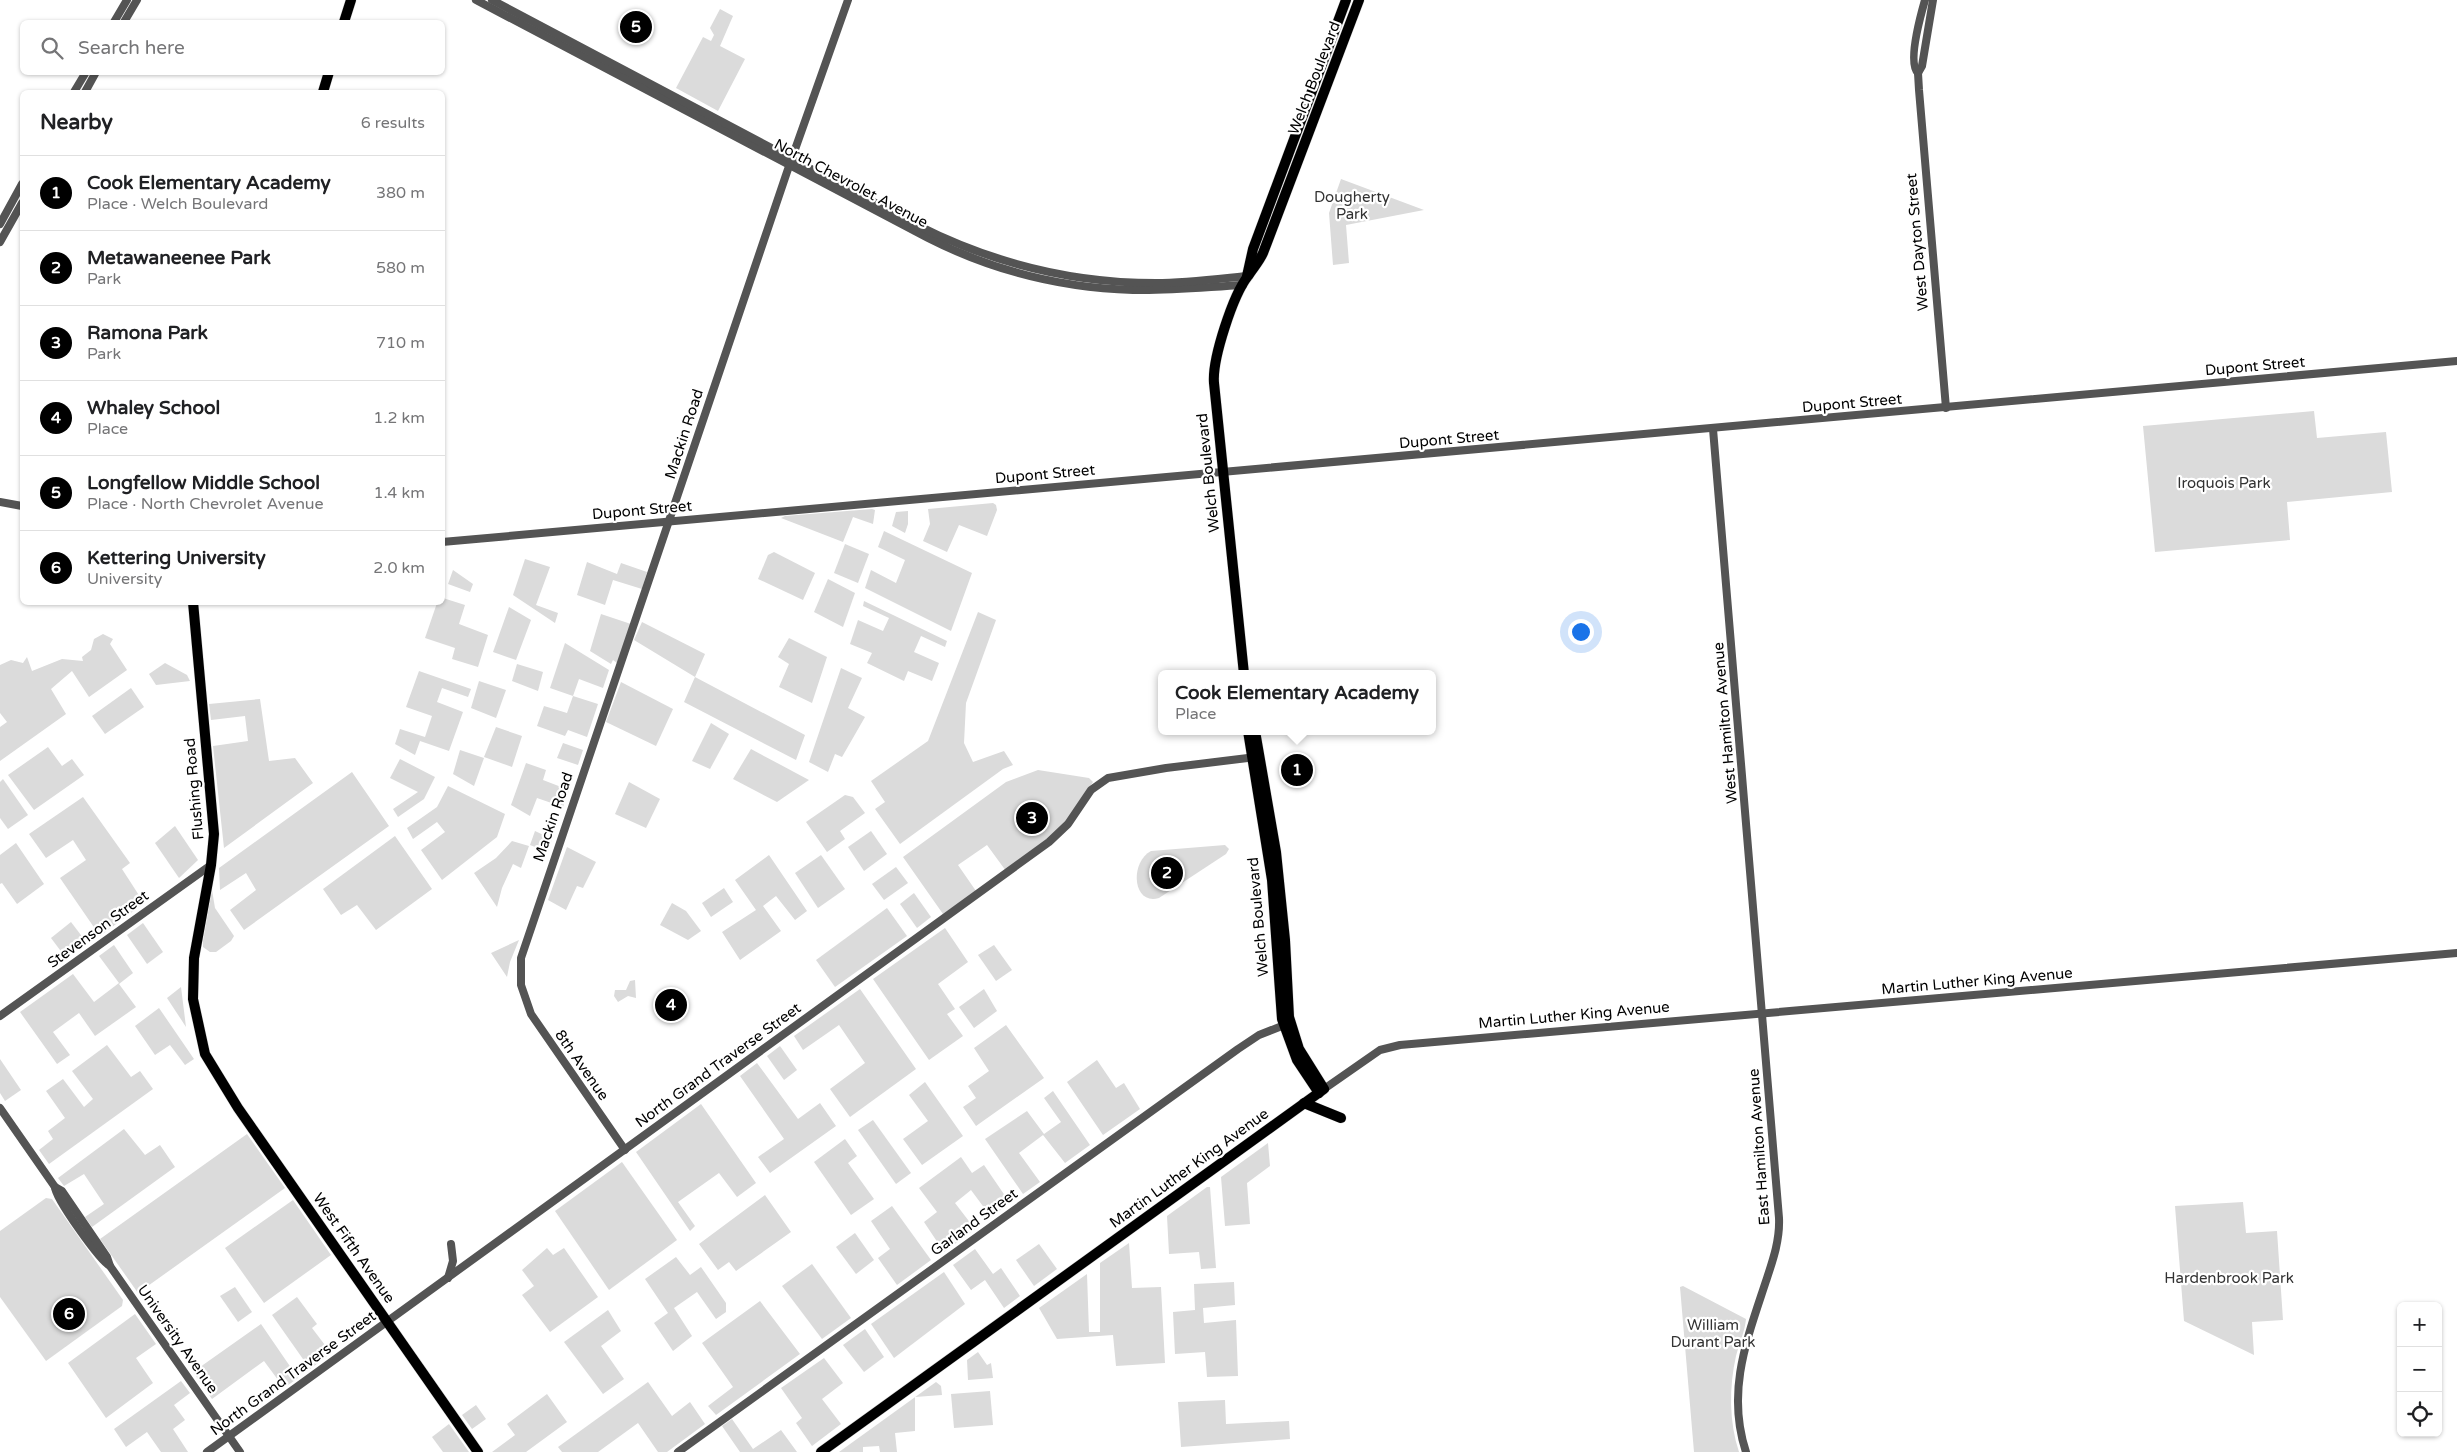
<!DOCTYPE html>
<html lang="en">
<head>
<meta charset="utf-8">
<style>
	body { margin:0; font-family:"Varela Round",sans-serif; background:#f2f2f2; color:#202124 }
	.controls { position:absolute; right:15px; bottom:15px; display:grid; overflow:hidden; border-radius:8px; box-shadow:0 1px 4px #0004 }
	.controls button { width:45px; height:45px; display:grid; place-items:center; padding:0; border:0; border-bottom:1px solid #e0e0e0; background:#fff; color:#202124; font:25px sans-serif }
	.you { position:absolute; left:1580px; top:631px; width:18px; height:18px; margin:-12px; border:4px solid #fff; border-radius:50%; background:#1a73e8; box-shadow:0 0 0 8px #1a73e833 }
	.badge { display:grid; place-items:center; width:32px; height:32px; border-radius:50%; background:#000; color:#fff; font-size:16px; font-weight:700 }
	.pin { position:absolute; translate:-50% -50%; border:2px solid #fff; box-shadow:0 1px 5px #0006 }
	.popup { position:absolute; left:1158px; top:670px; width:278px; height:65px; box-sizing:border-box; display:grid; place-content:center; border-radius:8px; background:#fff; filter:drop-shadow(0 1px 4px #0005); font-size:16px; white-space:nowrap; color:#757577 }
	.popup b { font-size:19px; color:#202124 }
	.popup::after { content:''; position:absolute; left:50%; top:100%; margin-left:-10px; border:10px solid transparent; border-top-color:#fff }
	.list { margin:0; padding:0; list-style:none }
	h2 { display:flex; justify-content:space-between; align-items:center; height:65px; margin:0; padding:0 20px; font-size:21px }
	h2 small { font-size:16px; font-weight:400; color:#757577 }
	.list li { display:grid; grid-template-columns:32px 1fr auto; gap:15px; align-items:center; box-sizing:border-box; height:75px; padding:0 20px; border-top:1px solid #e0e0e0 }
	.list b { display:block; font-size:19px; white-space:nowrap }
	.list p { margin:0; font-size:16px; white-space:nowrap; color:#757577 }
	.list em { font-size:16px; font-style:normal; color:#757577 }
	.icon { flex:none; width:28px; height:28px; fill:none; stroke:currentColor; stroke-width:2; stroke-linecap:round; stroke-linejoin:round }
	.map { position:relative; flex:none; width:2457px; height:1452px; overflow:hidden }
	.search { position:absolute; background:#fff; box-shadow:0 1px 4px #0004; left:20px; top:20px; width:425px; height:55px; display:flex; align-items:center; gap:12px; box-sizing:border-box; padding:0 18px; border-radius:8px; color:#757577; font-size:19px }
	.panel { position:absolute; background:#fff; box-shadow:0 1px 4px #0004; left:20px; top:90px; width:425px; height:515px; border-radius:8px }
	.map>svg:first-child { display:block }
	.green { fill:#dbdbdb }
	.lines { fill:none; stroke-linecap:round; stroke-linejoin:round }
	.major-casing { stroke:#dbdbdb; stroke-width:11 }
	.minor { stroke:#545454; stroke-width:8 }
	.major { stroke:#000; stroke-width:10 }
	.labels { text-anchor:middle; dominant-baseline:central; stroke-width:4.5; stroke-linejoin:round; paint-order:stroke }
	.street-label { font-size:15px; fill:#000; stroke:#fff }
	.park-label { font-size:15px; fill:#323232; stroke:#fff }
</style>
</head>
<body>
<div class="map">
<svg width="2457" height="1452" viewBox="0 0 2457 1452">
	<rect width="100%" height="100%" fill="#fff"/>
	<g class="green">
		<polygon points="720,9 733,16 720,46 745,59 718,111 676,88 703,37 711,41 714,35 710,28"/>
		<polygon points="1341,179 1424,210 1346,225 1349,263 1333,265 1329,213"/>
		<polygon points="2314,411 2317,438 2386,432 2392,492 2287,502 2290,540 2155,552 2143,426"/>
		<polygon points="993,503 996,505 997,510 987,536 959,525 947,552 923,541 930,524 928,509"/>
		<polygon points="872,509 875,510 873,524 853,517 843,542 781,518 785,516"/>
		<polygon points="908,511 908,524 905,533 892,526 896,512"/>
		<polygon points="884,531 972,573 951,631 865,588 871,570 896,583 905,560 878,547"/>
		<polygon points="845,544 869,554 858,583 834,573"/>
		<polygon points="774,552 815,573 803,600 758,579 768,555"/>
		<polygon points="525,559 550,567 536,605 558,613 555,623 513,595"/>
		<polygon points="587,562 617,574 621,563 647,572 642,589 613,580 605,605 577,595"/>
		<polygon points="453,570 473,584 470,592 448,584"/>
		<polygon points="828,579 855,593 843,627 814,612"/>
		<polygon points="443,598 465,605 459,624 488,635 478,667 452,659 455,648 425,638 437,603 442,602"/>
		<polygon points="864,601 947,641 945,647 921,636 914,652 939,663 932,681 908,671 904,681 867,663 872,653 850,644 858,620 883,631 889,618 863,606"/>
		<polygon points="509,607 531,620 516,660 493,652"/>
		<polygon points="978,612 996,620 966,703 964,743 973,762 1004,751 1013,765 1003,769 900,844 875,809 885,802 871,781 928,741"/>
		<polygon points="601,614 631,624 617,663 613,660 611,664 590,651"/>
		<polygon points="642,622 705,654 695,677 805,735 796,760 684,702 695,677 634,640"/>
		<polygon points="103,634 113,639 110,644 127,670 89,697 72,671 51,689 66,714 0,761 0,727 7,722 0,713 0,665 11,660 23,663 27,657 32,671 62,659 83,661 82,657 91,650 94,639"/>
		<polygon points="789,638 827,657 812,703 779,687 789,664 778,657"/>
		<polygon points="565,643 609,670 603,688 579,679 573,696 598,704 587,737 568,730 565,736 537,726 544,706 567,713 573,696 550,688"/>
		<polygon points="165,663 187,675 190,681 156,685 149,674"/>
		<polygon points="517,664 543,672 538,691 512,681"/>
		<polygon points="841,668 862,678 848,708 865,717 842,757 835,754 828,772 809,762"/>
		<polygon points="419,671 471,689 468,697 442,688 437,702 463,712 449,751 420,741 415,755 395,744 400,729 425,737 432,716 406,707"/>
		<polygon points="479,681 506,690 496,718 471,708"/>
		<polygon points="621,682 673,709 656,746 606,722"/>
		<polygon points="131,688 144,707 105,734 92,716"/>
		<polygon points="260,699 269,761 295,758 313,783 224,848 213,746 248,741 245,716 211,720 209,704"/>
		<polygon points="711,723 729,734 710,769 692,761"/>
		<polygon points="496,727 522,736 512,767 484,757"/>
		<polygon points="563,743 583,750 578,765 557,758"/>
		<polygon points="48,747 62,766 72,759 84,775 34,810 8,775"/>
		<polygon points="751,749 809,780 777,802 733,779"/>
		<polygon points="460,750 484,758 474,786 453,774"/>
		<polygon points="400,759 435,777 424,799 398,817 393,809 418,792 390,778"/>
		<polygon points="526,763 546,770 543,780 569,790 563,807 537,798 530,816 511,805"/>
		<polygon points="1038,770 1089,778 1093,782 1066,822 1052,836 1006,871 987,845 958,865 976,891 943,914 903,857 1006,782"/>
		<polygon points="352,772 389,826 244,930 230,910 256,890 246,873 220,890 219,868"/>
		<polygon points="3,779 28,815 8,829 0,818 0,782"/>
		<polygon points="629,782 660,799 646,828 615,814"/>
		<polygon points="448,786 505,814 497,837 442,880 421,850 445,832 437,822 413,839 407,828 437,807"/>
		<polygon points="845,795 853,797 865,813 840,831 845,839 827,852 806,822"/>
		<polygon points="83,797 130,863 122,869 144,903 100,936 60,878 86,860 73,840 46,858 29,834"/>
		<polygon points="175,826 198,860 179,878 155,843"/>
		<polygon points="535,831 552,839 548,852 530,845"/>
		<polygon points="871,831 887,854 864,871 848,847"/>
		<polygon points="395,836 432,889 376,930 357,905 341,915 323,889"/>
		<polygon points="512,841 529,846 521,868 513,864 502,888 497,907 474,873 496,858"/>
		<polygon points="16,843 44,884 17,904 2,883 0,884 0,855"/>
		<path d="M1225,845l4,4 -3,5 -67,44c-26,8 -30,-35 -8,-47z"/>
		<polygon points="567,847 596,862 583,888 577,886 566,910 548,900"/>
		<polygon points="769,855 807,911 795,920 776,896 763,906 781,931 740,960 722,932 756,910 735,880"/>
		<polygon points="821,855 845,889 818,908 795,873"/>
		<polygon points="896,867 908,883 884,900 872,884"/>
		<polygon points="724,888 733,902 711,917 702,903"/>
		<polygon points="212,890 215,908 234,936 231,941 216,952 210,952 203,947 203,941"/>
		<polygon points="914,893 931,917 917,928 900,904"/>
		<polygon points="672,903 686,911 701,931 688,940 660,925"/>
		<polygon points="887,908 907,936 835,987 816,960"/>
		<polygon points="71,922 87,943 66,958 51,938"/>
		<polygon points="143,923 163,952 147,964 127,935"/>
		<polygon points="945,928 968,962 938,984 955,1009 947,1014 963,1036 929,1060 873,979"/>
		<polygon points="519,940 510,962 507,977 491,953"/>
		<polygon points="114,945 133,973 119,984 136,1007 95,1036 79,1013 53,1032 70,1055 57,1064 20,1012 73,974 94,1002 119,983 99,956"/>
		<polygon points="994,945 1012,970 996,981 978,955"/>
		<polygon points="635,980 636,998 628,996 618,1002 614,996 615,990 626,990 630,981"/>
		<polygon points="181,987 186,1027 167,998"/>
		<polygon points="860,989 916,1069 850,1117 830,1089 865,1063 839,1025 803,1050 794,1036"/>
		<polygon points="984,989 997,1011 974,1028 959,1007"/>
		<polygon points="159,1008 194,1059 185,1065 170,1045 155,1055 135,1026"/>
		<polygon points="1006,1025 1044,1078 976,1126 963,1107 976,1098 968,1086 989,1071 974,1048"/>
		<polygon points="107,1045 131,1077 140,1071 153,1089 49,1164 39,1150 53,1139 48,1131 65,1118 46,1091 63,1079 84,1107 93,1099 72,1071"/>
		<polygon points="780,1046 797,1070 784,1080 767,1056"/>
		<polygon points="0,1059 21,1090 5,1101 0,1093"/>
		<polygon points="1097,1060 1116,1088 1124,1083 1140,1109 1103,1135 1067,1082"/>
		<polygon points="757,1063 798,1119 820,1103 836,1126 770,1173 758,1157 784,1139 740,1076"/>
		<polygon points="925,1082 963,1136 922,1165 903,1139 928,1121 909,1095"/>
		<polygon points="1053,1091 1090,1145 1065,1163 1043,1135 1019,1153 1040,1182 1023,1194 985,1139 1027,1111 1044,1134 1061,1122 1044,1098"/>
		<polygon points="701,1104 756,1183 737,1197 719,1173 678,1202 695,1226 690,1231 636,1152"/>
		<polygon points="873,1120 911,1173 896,1184 858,1130"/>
		<polygon points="124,1129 145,1155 160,1145 175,1167 92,1227 85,1217 104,1204 84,1174 64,1186 58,1178"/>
		<polygon points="247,1134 285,1188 138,1293 100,1239"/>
		<polygon points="845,1139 857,1156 848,1163 874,1199 851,1215 814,1162"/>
		<polygon points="1268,1143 1270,1166 1247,1183 1250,1224 1225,1226 1221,1177"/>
		<polygon points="961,1157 972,1173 984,1165 1010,1203 991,1217 971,1190 955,1203 975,1229 944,1252 924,1222 937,1212 919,1188"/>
		<polygon points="622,1162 677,1240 609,1290 555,1211"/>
		<polygon points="1207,1187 1210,1187 1216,1268 1201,1269 1199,1252 1169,1254 1167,1216"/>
		<polygon points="765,1195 791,1232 736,1271 729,1262 718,1270 699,1244"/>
		<polygon points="46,1198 52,1199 123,1300 122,1306 46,1361 0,1297 0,1231"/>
		<polygon points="293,1200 331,1255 264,1303 225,1248"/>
		<polygon points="2243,1202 2246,1233 2277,1231 2283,1320 2252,1322 2254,1355 2184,1321 2175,1206"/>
		<polygon points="892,1206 931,1260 897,1285 878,1258 890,1249 871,1221"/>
		<polygon points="855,1233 874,1260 856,1274 836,1247"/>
		<polygon points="1129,1243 1132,1288 1161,1287 1165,1363 1116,1366 1113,1335 1057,1339 1039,1308 1087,1274 1089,1332 1100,1332 1100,1263"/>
		<polygon points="1039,1244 1057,1269 1034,1286 1016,1260"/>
		<polygon points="547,1248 553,1255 564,1248 598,1297 550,1332 522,1295 534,1286 522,1270"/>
		<polygon points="975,1249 993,1274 1001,1268 1020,1296 1004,1308 985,1280 971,1290 953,1265"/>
		<polygon points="676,1257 690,1275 701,1267 726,1303 726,1312 716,1319 697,1292 674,1308 692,1336 673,1351 654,1323 668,1313 645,1279"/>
		<polygon points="812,1264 851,1318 822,1339 782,1286"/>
		<polygon points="944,1272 965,1304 894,1358 871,1324"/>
		<polygon points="1234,1282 1235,1305 1203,1308 1204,1323 1236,1320 1238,1376 1207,1377 1205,1352 1175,1354 1173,1312 1195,1310 1194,1284"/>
		<path d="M1683,1286l63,33c-1,12 -7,25 -10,37 -7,31 -7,66 3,96h-45l-14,-165z"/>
		<polygon points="235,1287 252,1312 238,1322 220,1296"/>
		<polygon points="297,1297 317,1324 312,1328 331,1353 310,1369 272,1315"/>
		<polygon points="760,1301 800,1354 716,1415 708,1406 733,1387 702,1343"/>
		<polygon points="608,1310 621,1331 601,1346 624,1379 603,1394 564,1342"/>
		<polygon points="135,1314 156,1344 136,1358 153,1383 106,1418 68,1363"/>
		<polygon points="261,1324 298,1378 284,1388 264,1361 212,1399 193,1372"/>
		<polygon points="865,1329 884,1357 864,1372 843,1345"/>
		<polygon points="978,1352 987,1365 991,1363 993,1378 968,1380 967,1360"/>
		<polygon points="824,1358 843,1383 822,1399 841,1424 812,1446 796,1423 802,1418 781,1388"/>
		<polygon points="181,1381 190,1393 174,1405 185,1420 173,1429 188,1452 161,1452 147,1432 126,1447 114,1429"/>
		<polygon points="648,1382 672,1416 690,1402 705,1424 667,1452 658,1452 638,1423 598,1452 562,1452 558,1447"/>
		<polygon points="936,1382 941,1386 942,1395 915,1397 915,1431 895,1433 897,1452 880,1452 879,1446 863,1447 863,1452 839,1452"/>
		<polygon points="990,1391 993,1425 954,1428 951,1394"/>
		<polygon points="547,1394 567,1422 526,1452 492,1452 515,1435 507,1424"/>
		<polygon points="1225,1400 1226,1424 1289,1421 1290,1439 1181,1447 1178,1402"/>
		<polygon points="476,1405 486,1419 472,1429 462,1415"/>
		<polygon points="732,1419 753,1449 781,1430 797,1452 740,1452 722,1426"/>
		<polygon points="449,1424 469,1452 443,1452 432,1437"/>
	</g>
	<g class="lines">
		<g class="major-casing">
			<g id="major">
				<polyline points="344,22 351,0"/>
				<polyline points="323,92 329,72"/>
				<polyline points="1247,276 1253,249 1346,0"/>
				<polyline points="193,602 214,834 211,865 194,958 193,999 205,1054 238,1108 478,1452"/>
				<path d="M1244,674l-30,-291c-2,-24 19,-88 34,-107 5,-8 11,-14 15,-23l96,-253"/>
				<polyline points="1248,731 1272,880 1282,1019 1297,1060 1319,1093"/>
				<polyline points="1304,1103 1341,1118"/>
				<polyline points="821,1452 1324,1089 1299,1049 1289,1017 1285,940 1276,852 1255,731"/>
			</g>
		</g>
		<g class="minor">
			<path d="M476,0l452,238c63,32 134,50 205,52 37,1 73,-3 110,-5"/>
			<path d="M492,0l425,225c75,38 155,58 239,58 30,0 61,-4 91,-7"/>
			<polyline points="1933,0 1922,66 1918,73 1919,90 1946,408"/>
			<polyline points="114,22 127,0"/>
			<polyline points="124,22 137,0"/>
			<path d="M1918,73c-11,-10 3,-59 7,-73"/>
			<polyline points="74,92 86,72"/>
			<polyline points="85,92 96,72"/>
			<polyline points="0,224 22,184"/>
			<polyline points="0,242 22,203"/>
			<path d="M1713,429l66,789c1,22 -6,42 -13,63 -19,58 -40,110 -20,171"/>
			<polyline points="0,502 22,506"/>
			<polyline points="442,542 2457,361"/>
			<polyline points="0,1016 211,865"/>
			<polyline points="1324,1089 1380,1050 1400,1045 2457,953"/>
			<path d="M0,1108l55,79c0,11 45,74 55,79l130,186"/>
			<polyline points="625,1150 531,1014 521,985 521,958 787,172 848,0"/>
			<polyline points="55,1187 62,1191 107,1257 110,1266"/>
			<polyline points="448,1278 453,1261 451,1244"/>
			<polyline points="207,1452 1049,842 1068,824 1091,790 1108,778 1166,768 1256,757"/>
			<polyline points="678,1452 1238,1049 1259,1035 1287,1024"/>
		</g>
		<use href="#major" class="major"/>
	</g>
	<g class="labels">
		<g class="street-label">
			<text transform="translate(1314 78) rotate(-69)">Welch Boulevard</text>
			<text transform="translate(851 183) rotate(28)">North Chevrolet Avenue</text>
			<text transform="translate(1917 242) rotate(-95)">West Dayton Street</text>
			<text transform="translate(2255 366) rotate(-5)">Dupont Street</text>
			<text transform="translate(1852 403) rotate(-5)">Dupont Street</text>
			<text transform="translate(684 434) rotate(-72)">Mackin Road</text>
			<text transform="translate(1449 439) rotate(-5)">Dupont Street</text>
			<text transform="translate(1208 473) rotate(-96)">Welch Boulevard</text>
			<text transform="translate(1045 474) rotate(-5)">Dupont Street</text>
			<text transform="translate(642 510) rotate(-5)">Dupont Street</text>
			<text transform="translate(1725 723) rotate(-95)">West Hamilton Avenue</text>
			<text transform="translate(194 789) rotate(-95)">Flushing Road</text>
			<text transform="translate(553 817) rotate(-71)">Mackin Road</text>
			<text transform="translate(1258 917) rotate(-95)">Welch Boulevard</text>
			<text transform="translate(98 929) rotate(-36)">Stevenson Street</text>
			<text transform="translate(1977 981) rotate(-5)">Martin Luther King Avenue</text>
			<text transform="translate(1574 1015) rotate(-5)">Martin Luther King Avenue</text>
			<text transform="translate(582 1065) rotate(55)">8th Avenue</text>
			<text transform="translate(718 1065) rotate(-36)">North Grand Traverse Street</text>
			<text transform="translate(1759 1147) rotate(-94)">East Hamilton Avenue</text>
			<text transform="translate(1189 1168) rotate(-36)">Martin Luther King Avenue</text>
			<text transform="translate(974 1222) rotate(-36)">Garland Street</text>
			<text transform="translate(354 1248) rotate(55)">West Fifth Avenue</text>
			<text transform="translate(178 1339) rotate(55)">University Avenue</text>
			<text transform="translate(293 1373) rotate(-36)">North Grand Traverse Street</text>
		</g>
		<g class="park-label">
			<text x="1352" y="197">Dougherty<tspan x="1352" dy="17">Park</tspan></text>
			<text x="2224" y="483">Iroquois Park</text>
			<text x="2229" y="1278">Hardenbrook Park</text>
			<text x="1713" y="1325">William<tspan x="1713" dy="17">Durant Park</tspan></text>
		</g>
	</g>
</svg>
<div class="controls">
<button>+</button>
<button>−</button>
<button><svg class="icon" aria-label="locate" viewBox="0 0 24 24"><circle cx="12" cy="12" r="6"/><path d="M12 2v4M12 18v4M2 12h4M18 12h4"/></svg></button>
</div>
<div class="you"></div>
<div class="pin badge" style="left:1297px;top:770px">1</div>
<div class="popup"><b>Cook Elementary Academy</b>Place</div>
<div class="pin badge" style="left:1167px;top:873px">2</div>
<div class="pin badge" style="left:1032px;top:818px">3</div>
<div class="pin badge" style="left:671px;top:1005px">4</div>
<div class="pin badge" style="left:636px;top:27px">5</div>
<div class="pin badge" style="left:69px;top:1314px">6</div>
<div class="search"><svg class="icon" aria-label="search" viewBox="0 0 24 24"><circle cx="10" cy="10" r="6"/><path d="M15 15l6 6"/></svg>Search here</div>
<section class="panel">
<h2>Nearby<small>6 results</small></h2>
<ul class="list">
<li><span class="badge">1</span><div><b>Cook Elementary Academy</b><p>Place · Welch Boulevard</p></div><em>380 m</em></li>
<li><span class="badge">2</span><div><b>Metawaneenee Park</b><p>Park</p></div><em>580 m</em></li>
<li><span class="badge">3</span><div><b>Ramona Park</b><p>Park</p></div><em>710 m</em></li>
<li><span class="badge">4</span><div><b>Whaley School</b><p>Place</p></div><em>1.2 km</em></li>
<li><span class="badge">5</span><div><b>Longfellow Middle School</b><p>Place · North Chevrolet Avenue</p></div><em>1.4 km</em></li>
<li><span class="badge">6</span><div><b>Kettering University</b><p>University</p></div><em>2.0 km</em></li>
</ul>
</section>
</div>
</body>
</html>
